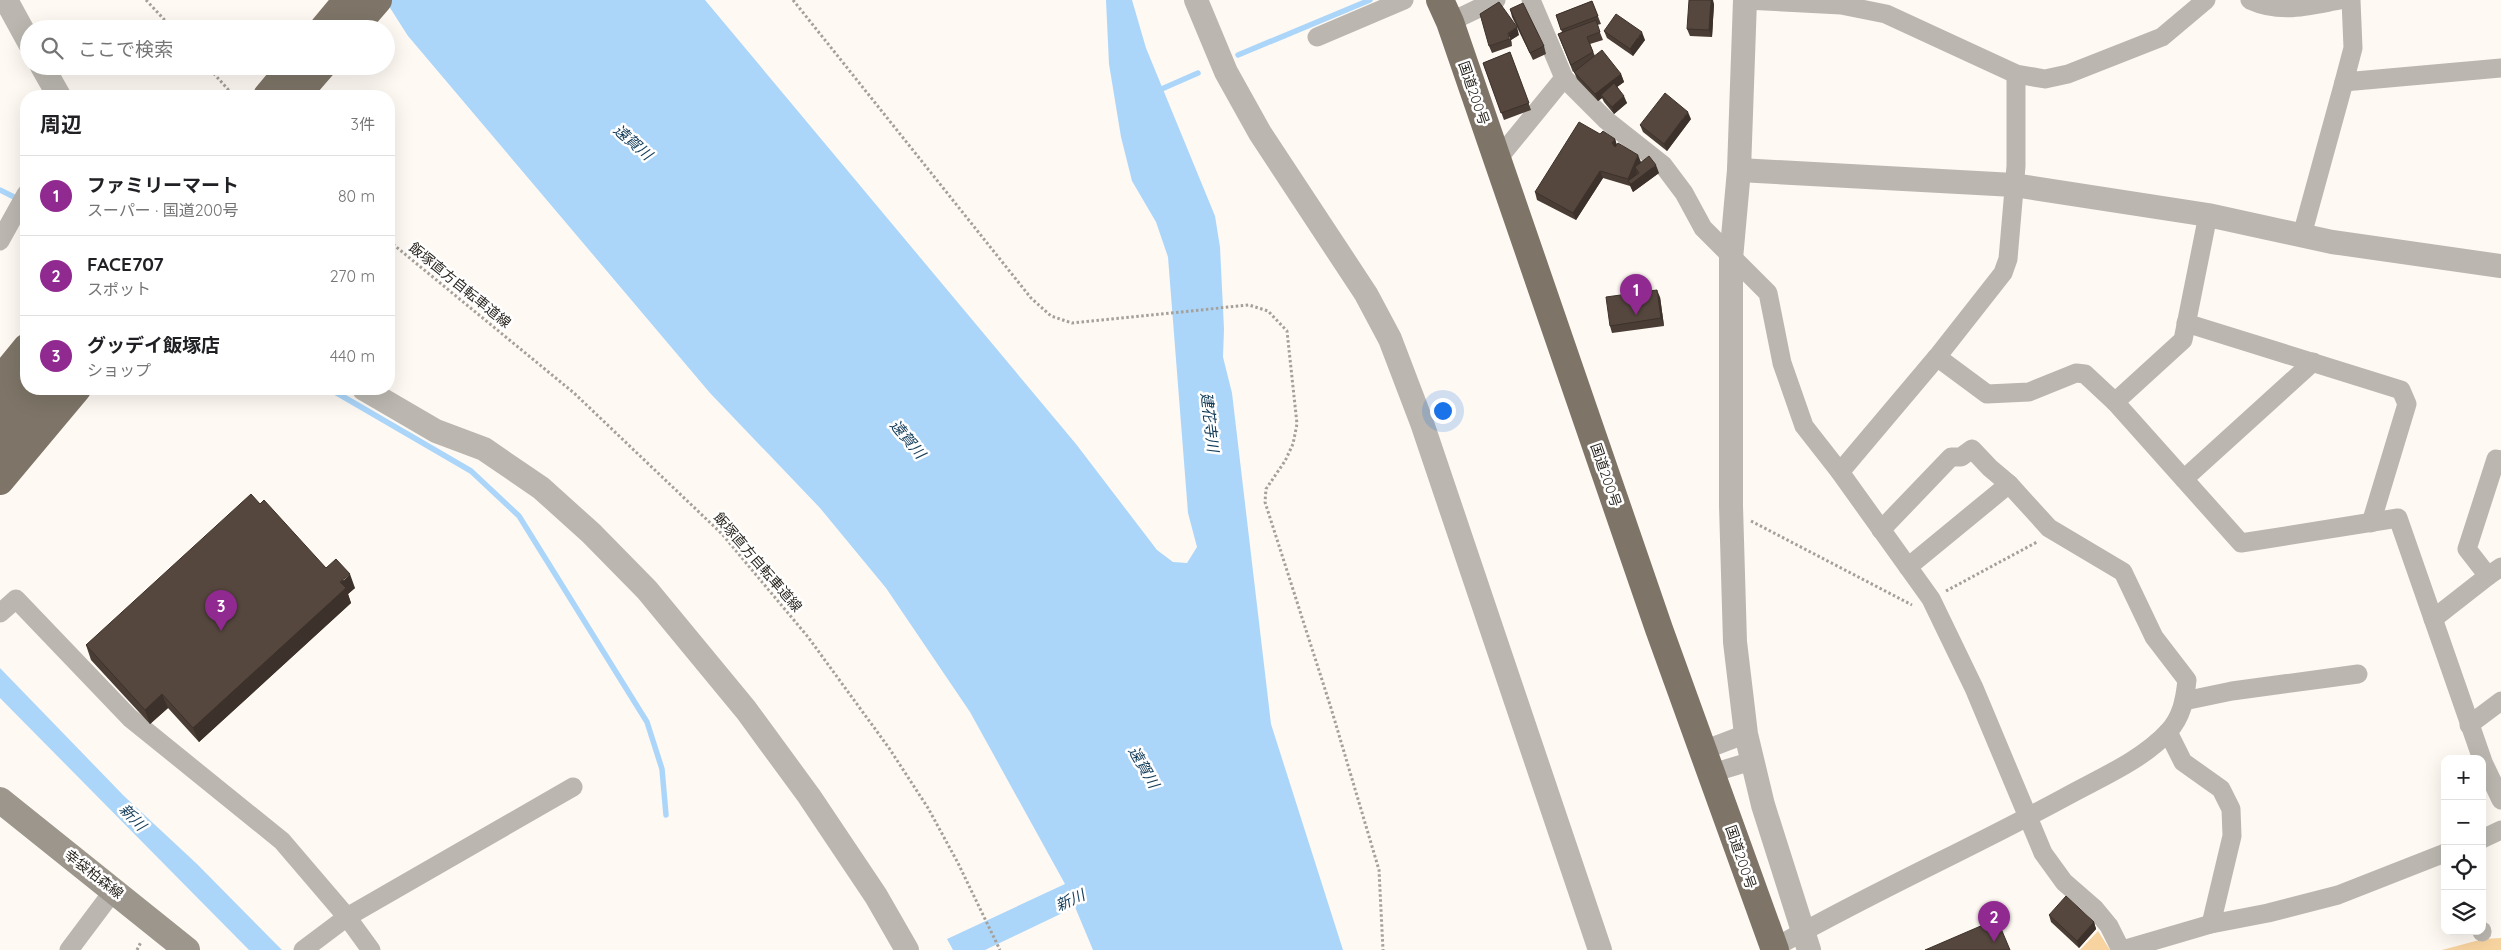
<!DOCTYPE html>
<html lang="ja">
<head>
<meta charset="utf-8">
<style>
	body { margin:0; font-family:Quicksand,"Noto Sans JP",sans-serif; background:#f6f6f6; color:#202124 }
	.controls { position:absolute; right:15px; bottom:15px; display:grid; overflow:hidden; border-radius:10px; box-shadow:0 5px 20px #0002 }
	.controls button { width:45px; height:45px; display:grid; place-items:center; padding:0; border:0; border-bottom:1px solid #e0e0e0; background:#fff; color:#202124; font:25px sans-serif }
	.you { position:absolute; left:1442px; top:410px; width:18px; height:18px; margin:-12px; border:4px solid #fff; border-radius:50%; background:#1a73e8; box-shadow:0 0 0 8px #1a73e833 }
	.badge { display:grid; place-items:center; width:32px; height:32px; border-radius:50%; background:#902a91; color:#fff; font-size:16px; font-weight:700 }
	.pin { position:absolute; translate:-50% -41px; filter:drop-shadow(0 1px 2px #0008) }
	.pin::after { content:''; position:absolute; top:26px; width:18px; height:15px; background:inherit; clip-path:polygon(0 0,100% 0,50% 100%) }
	.list { margin:0; padding:0; list-style:none }
	h2 { display:flex; justify-content:space-between; align-items:center; height:65px; margin:0; padding:0 20px; font-size:21px }
	h2 small { font-size:16px; font-weight:400; color:#757577 }
	.list li { display:grid; grid-template-columns:32px 1fr auto; gap:15px; align-items:center; box-sizing:border-box; height:80px; padding:0 20px; border-top:1px solid #e0e0e0 }
	.list b { display:block; font-size:19px; white-space:nowrap }
	.list p { margin:0; font-size:16px; white-space:nowrap; color:#757577 }
	.list em { font-size:16px; font-style:normal; color:#757577 }
	.icon { flex:none; width:28px; height:28px; fill:none; stroke:currentColor; stroke-width:2; stroke-linecap:round; stroke-linejoin:round }
	.map { position:relative; flex:none; width:2501px; height:950px; overflow:hidden }
	.search { position:absolute; background:#fff; box-shadow:0 5px 20px #0002; left:20px; top:20px; width:375px; height:55px; display:flex; align-items:center; gap:12px; box-sizing:border-box; padding:0 18px; border-radius:28px; color:#757577; font-size:19px }
	.panel { position:absolute; background:#fff; box-shadow:0 5px 20px #0002; left:20px; top:90px; width:375px; height:305px; border-radius:20px }
	.map>svg:first-child { display:block }
	.green { fill:#f7d39f }
	.water { fill:#abd6fa }
	.lines { fill:none; stroke-linecap:round; stroke-linejoin:round }
	.stream { stroke:#abd6fa; stroke-width:5.5 }
	.path { stroke:#a5a09a; stroke-width:3; stroke-dasharray:2.5 2.5; stroke-linecap:butt }
	.minor { stroke:#bbb7b0; stroke-width:19 }
	.tertiary { stroke:#bbb7b0; stroke-width:24 }
	.secondary { stroke:#9d968d; stroke-width:26 }
	.trunk { stroke:#7e7568; stroke-width:28 }
	.wall { fill:#493d35 }
	.shaded-wall { fill:#3c322b }
	.building { fill:#55473e; stroke:#3c322b }
	.labels { text-anchor:middle; dominant-baseline:central; stroke-width:5; stroke-linejoin:round; paint-order:stroke }
	.street-label { font-size:14px; fill:#2b2721; stroke:#fff }
	.water-label { font-size:15px; font-style:italic; fill:#123b58; stroke:#fff }
</style>
</head>
<body>
<div class="map">
<svg width="2501" height="950" viewBox="0 0 2501 950">
	<rect width="100%" height="100%" fill="#fef9f3"/>
	<g class="green">
		<polygon points="2098,931 2110,950 2080,950"/>
		<polygon points="2501,938 2501,950 2442,950 2483,939"/>
	</g>
	<g class="water">
		<polygon points="385,0 705,0 1076,444 1157,550 1173,562 1187,563 1197,547 1188,513 1168,257 1156,222 1132,181 1121,137 1109,64 1106,0 1132,0 1146,48 1215,216 1220,247 1224,329 1223,357 1232,393 1271,724 1343,950 1093,950 1075,907 985,950 953,950 947,939 1065,884 970,712 886,588 820,508 710,393 408,36"/>
		<polygon points="0,668 124,796 197,864 282,950 249,950 0,698"/>
	</g>
	<g class="lines">
		<g class="stream">
			<polyline points="1238,55 1370,0"/>
			<polyline points="1157,91 1198,73"/>
			<polyline points="0,190 20,200"/>
			<polyline points="330,389 471,471 519,516 647,722 662,769 666,815"/>
		</g>
		<g class="path">
			<polyline points="146,0 173,29"/>
			<polyline points="793,0 1031,298 1051,316 1072,323 1249,305 1268,311 1287,331 1297,424 1293,444 1285,461 1266,489 1265,502 1331,708 1379,870 1383,950"/>
			<polyline points="207,66 234,96"/>
			<polyline points="389,241 574,393 722,534 808,637 889,748 928,808 958,863 1000,950"/>
			<polyline points="1751,521 1912,605"/>
			<polyline points="1946,591 2037,542"/>
			<polyline points="137,950 141,942"/>
		</g>
		<g class="minor">
			<polyline points="1531,0 1564,78 1606,120 1663,165 1684,193 1703,228 1768,293 1782,363 1804,426 1840,472 1931,599 1974,688 2043,853 2064,882 2095,909 2109,926 2121,950"/>
			<polyline points="1745,0 1841,5 1886,14 2016,74 2045,79 2068,74 2162,37 2206,0"/>
			<path d="M2250,0c31,14 57,6 90,0"/>
			<polyline points="2351,0 2353,48 2344,82 2501,68"/>
			<polyline points="1450,22 1496,0"/>
			<polyline points="1317,37 1404,0"/>
			<polyline points="1497,160 1564,78"/>
			<polyline points="2302,235 2344,82"/>
			<polyline points="0,241 26,194"/>
			<polyline points="2186,323 2401,390 2407,404 2371,523"/>
			<polyline points="1937,357 1987,394 2029,392 2076,373 2085,374 2115,402 2241,543 2398,518 2482,759"/>
			<polyline points="2115,402 2183,340 2208,215"/>
			<polyline points="2501,460 2496,459 2467,549 2488,576 2501,567"/>
			<polyline points="1840,472 1937,357 2003,273 2008,259 2016,166 2016,74"/>
			<polyline points="2184,479 2313,362"/>
			<polyline points="1881,530 1951,457 1961,457 1972,449 1990,468 2009,484"/>
			<polyline points="0,613 16,599 130,718 282,841 347,917 371,950"/>
			<polyline points="2433,619 2488,576"/>
			<polyline points="2184,701 2232,691 2358,674"/>
			<polyline points="2469,725 2501,701"/>
			<polyline points="2168,732 2183,762 2221,789 2231,809 2232,836 2211,924"/>
			<polyline points="1704,750 1746,734"/>
			<polyline points="2482,760 2501,800"/>
			<polyline points="1712,773 1752,761"/>
			<polyline points="2482,839 2501,830"/>
			<polyline points="2482,931 2482,932"/>
			<path d="M1774,948c96,-55 198,-100 295,-153 33,-18 73,-35 99,-63 14,-15 17,-33 19,-52l-33,-43 -31,-65 -74,-44 -40,-44 -101,83"/>
			<polyline points="69,950 114,890"/>
			<polyline points="303,950 347,917 573,787"/>
			<polyline points="2122,950 2211,924 2268,913 2338,895 2445,853"/>
		</g>
		<g class="tertiary">
			<polyline points="6,0 29,42"/>
			<polyline points="1196,0 1226,72 1260,133 1366,294 1390,339 1422,423 1600,950"/>
			<polyline points="1745,0 1739,170 1731,259 1731,506 1735,642 1746,734 1763,805 1809,950"/>
			<polyline points="42,66 59,96"/>
			<polyline points="1739,170 2014,185 2208,215 2332,242 2501,266"/>
			<polyline points="364,389 436,431 484,449 541,488 591,533 647,590 746,710 809,796 876,896 907,950"/>
		</g>
		<polyline class="secondary" points="0,800 187,950"/>
		<g class="trunk">
			<polyline points="1440,0 1450,22 1659,629 1775,950"/>
			<polyline points="323,29 347,0"/>
			<polyline points="353,29 378,0"/>
			<polyline points="267,96 292,66"/>
			<polyline points="296,96 322,66"/>
			<polyline points="0,380 26,348"/>
			<polyline points="0,415 26,383"/>
			<polyline points="0,450 51,389"/>
			<polyline points="0,481 77,389"/>
		</g>
	</g>
	<g class="wall">
		<polygon points="1592,1 1601,24 1597,25 1603,40 1590,44 1595,56 1621,74 1624,82 1617,87 1627,103 1614,114 1604,102 1602,98 1598,101 1577,79 1574,72 1578,70 1573,72 1558,34 1562,32 1556,15"/>
		<polygon points="1714,4 1712,37 1690,36 1687,29"/>
		<polygon points="1510,9 1544,46 1546,54 1533,60 1512,17"/>
		<polygon points="1604,31 1645,40 1633,56 1607,38"/>
		<polygon points="1519,35 1511,40 1512,46 1492,53 1489,46"/>
		<polygon points="1510,52 1531,110 1504,120 1483,63"/>
		<polygon points="1691,119 1667,151 1643,132 1640,125"/>
		<polygon points="1600,134 1615,139 1617,145 1641,162 1659,173 1633,192 1630,186 1603,178 1576,220 1537,200 1535,192"/>
		<polygon points="1660,297 1664,326 1612,333 1610,326"/>
		<polygon points="260,504 326,568 355,588 348,594 351,603 199,742 168,708 150,724 91,660 86,645"/>
		<polygon points="2049,915 2094,922 2096,929 2079,948 2051,922"/>
	</g>
	<g class="shaded-wall">
		<polygon points="1711,0 1713,0 1714,4 1712,37 1709,30"/>
		<polygon points="1517,27 1519,35 1511,40 1512,46 1508,33"/>
		<polygon points="1642,32 1645,40 1633,56 1630,49"/>
		<polygon points="1621,74 1624,82 1603,97 1601,95 1602,98 1598,101 1595,94"/>
		<polygon points="1624,96 1627,103 1614,114 1612,107"/>
		<polygon points="1688,112 1691,119 1667,151 1664,144"/>
		<polygon points="1615,139 1617,146 1615,150 1612,143"/>
		<polygon points="1638,155 1641,162 1635,167 1637,172 1632,184 1656,165 1659,173 1633,192 1628,179"/>
		<polygon points="1600,171 1603,178 1576,220 1573,213"/>
		<polygon points="1657,290 1660,297 1664,326 1661,318"/>
		<polygon points="350,574 355,588 348,594 351,603 199,742 193,728"/>
		<polygon points="162,694 168,708 150,724 145,710"/>
		<polygon points="2094,922 2096,929 2079,948 2077,941"/>
	</g>
	<g class="building">
		<polygon points="1689,0 1711,0 1709,30 1687,29"/>
		<polygon points="1592,1 1598,16 1561,30 1556,15"/>
		<polygon points="1499,2 1517,27 1508,33 1509,39 1489,46 1480,14"/>
		<polygon points="1523,3 1544,46 1530,53 1510,9"/>
		<polygon points="1616,14 1642,32 1630,49 1604,31"/>
		<polygon points="1596,20 1600,32 1587,37 1593,52 1571,65 1558,34"/>
		<polygon points="1602,50 1621,74 1595,94 1574,72"/>
		<polygon points="1510,52 1529,103 1501,113 1483,63"/>
		<polygon points="1614,83 1624,96 1612,107 1601,95"/>
		<polygon points="1665,93 1688,112 1664,144 1640,125"/>
		<polygon points="1579,122 1600,134 1603,131 1615,139 1612,143 1615,147 1618,143 1638,155 1628,179 1600,171 1573,213 1535,192"/>
		<polygon points="1649,156 1656,165 1631,184 1628,181 1639,173 1635,167"/>
		<polygon points="1657,290 1661,318 1610,326 1606,297"/>
		<polygon points="251,494 260,504 264,500 326,568 336,559 350,574 340,582 346,588 193,728 162,694 145,710 86,645"/>
		<polygon points="2066,896 2094,922 2077,941 2049,915"/>
		<polygon points="1997,919 2010,950 1925,950"/>
	</g>
	<g class="labels">
		<g class="street-label">
			<text transform="translate(1474 93) rotate(71)">国道200号</text>
			<text transform="translate(460 285) rotate(39)">飯塚直方自転車道線</text>
			<text transform="translate(1606 475) rotate(71)">国道200号</text>
			<text transform="translate(758 562) rotate(49)">飯塚直方自転車道線</text>
			<text transform="translate(1741 857) rotate(71)">国道200号</text>
			<text transform="translate(94 874) rotate(38)">幸袋柏森線</text>
		</g>
		<g class="water-label">
			<text transform="translate(633 142) rotate(41)">遠賀川</text>
			<text transform="translate(1210 422) rotate(83)">建花寺川</text>
			<text transform="translate(908 439) rotate(50)">遠賀川</text>
			<text transform="translate(1144 767) rotate(60)">遠賀川</text>
			<text transform="translate(133 817) rotate(46)">新川</text>
			<text transform="translate(1070 900) rotate(-24)">新川</text>
		</g>
	</g>
</svg>
<div class="controls">
<button>+</button>
<button>−</button>
<button><svg class="icon" aria-label="locate" viewBox="0 0 24 24"><circle cx="12" cy="12" r="6"/><path d="M12 2v4M12 18v4M2 12h4M18 12h4"/></svg></button>
<button><svg class="icon" aria-label="layers" viewBox="0 0 24 24"><path d="M12 4l9 5-9 5-9-5zM3 14l9 5 9-5"/></svg></button>
</div>
<div class="you"></div>
<div class="pin badge" style="left:1636px;top:315px">1</div>
<div class="pin badge" style="left:1994px;top:942px">2</div>
<div class="pin badge" style="left:221px;top:631px">3</div>
<div class="search"><svg class="icon" aria-label="search" viewBox="0 0 24 24"><circle cx="10" cy="10" r="6"/><path d="M15 15l6 6"/></svg>ここで検索</div>
<section class="panel">
<h2>周辺<small>3件</small></h2>
<ul class="list">
<li><span class="badge">1</span><div><b>ファミリーマート</b><p>スーパー · 国道200号</p></div><em>80 m</em></li>
<li><span class="badge">2</span><div><b>FACE707</b><p>スポット</p></div><em>270 m</em></li>
<li><span class="badge">3</span><div><b>グッデイ飯塚店</b><p>ショップ</p></div><em>440 m</em></li>
</ul>
</section>
</div>
</body>
</html>
